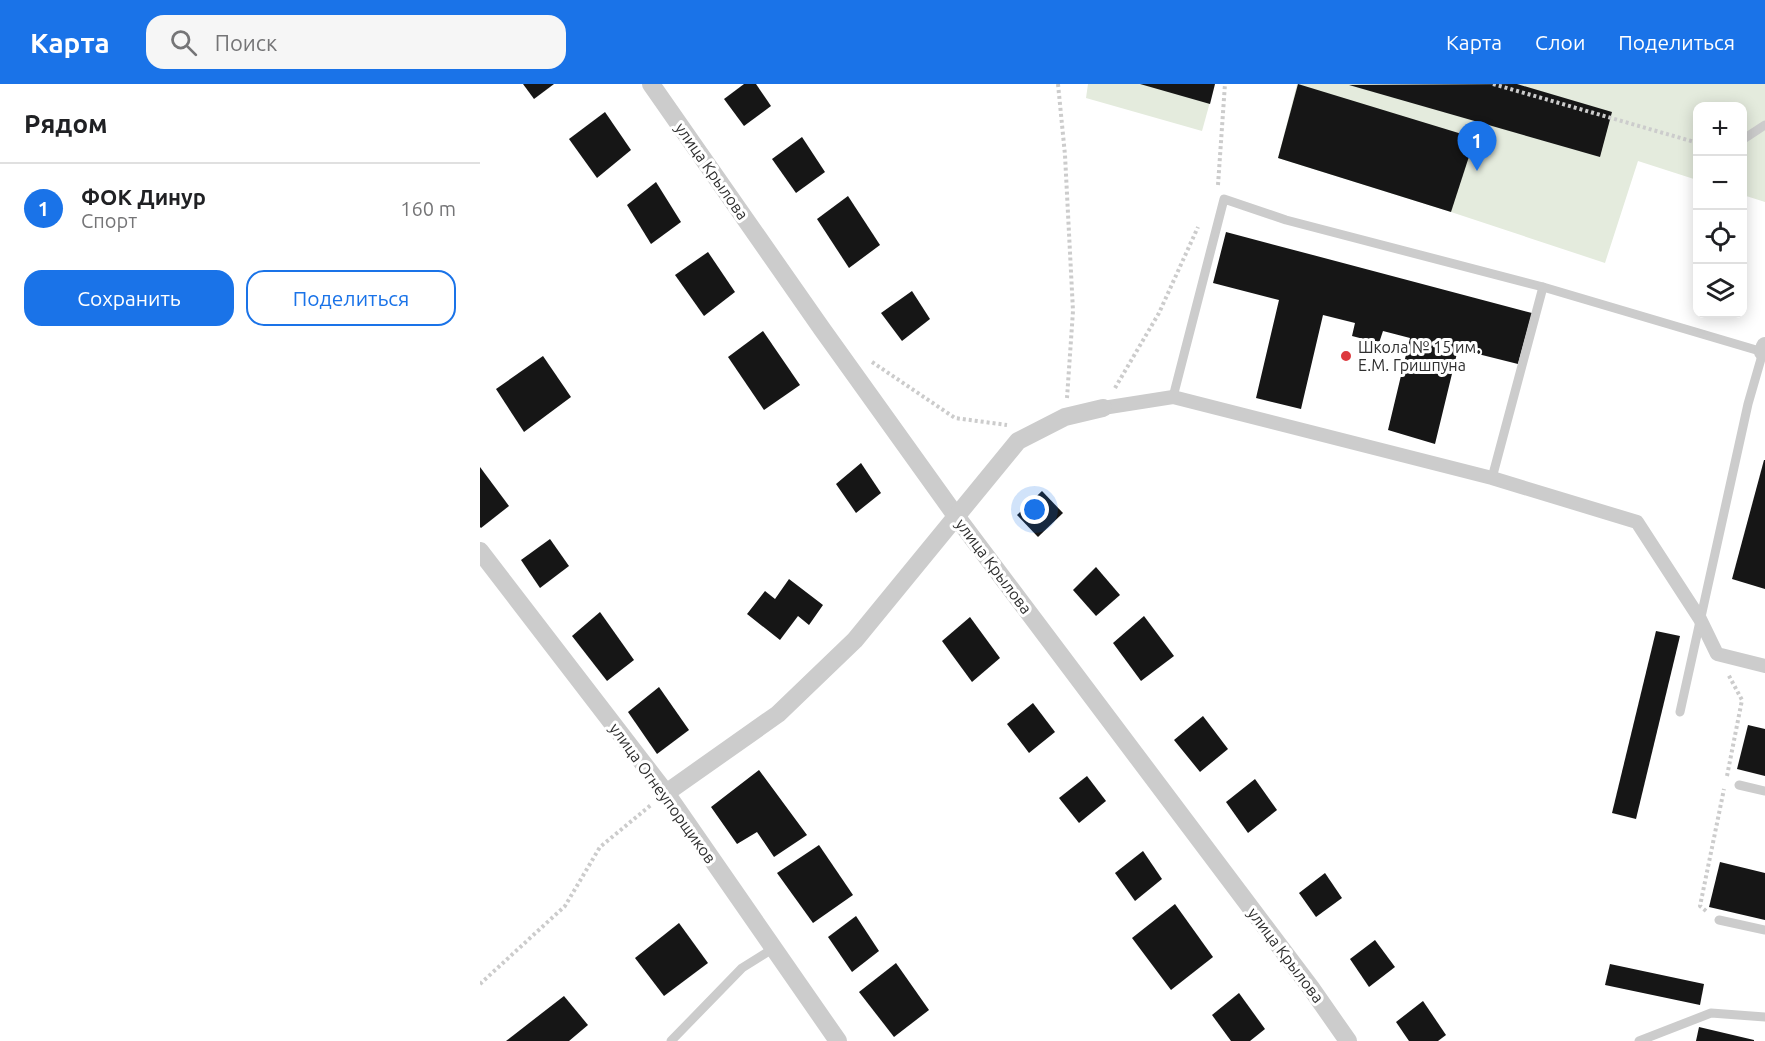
<!DOCTYPE html>
<html lang="ru">
<head>
<meta charset="utf-8">
<style>
	body { margin:0; font-family:Ubuntu,sans-serif; background:#f6f6f6; color:#202124 }
	.controls { position:absolute; right:18px; top:18px; display:grid; overflow:hidden; border-radius:12px; box-shadow:0 3px 15px #0003 }
	.controls button { width:54px; height:54px; display:grid; place-items:center; padding:0; border:0; border-bottom:2px solid #e0e0e0; background:#fff; color:#202124; font:30px sans-serif }
	.you { position:absolute; left:555px; top:426px; width:21px; height:21px; margin:-15px; border:4px solid #fff; border-radius:50%; background:#1a73e8; box-shadow:0 0 0 9px #1a73e833 }
	.badge { display:grid; place-items:center; width:39px; height:39px; border-radius:50%; background:#1a73e8; color:#fff; font-size:20px; font-weight:700 }
	.pin { position:absolute; translate:-50% -50px; filter:drop-shadow(0 2px 3px #0008) }
	.pin::after { content:''; position:absolute; top:32px; width:21px; height:18px; background:inherit; clip-path:polygon(0 0,100% 0,50% 100%) }
	.list { margin:0; padding:0; list-style:none }
	h2 { display:flex; justify-content:space-between; align-items:center; height:78px; margin:0; padding:0 24px; font-size:26px }
	h2 small { font-size:20px; font-weight:400; color:#757577 }
	.list li { display:grid; grid-template-columns:39px 1fr auto; gap:18px; align-items:center; box-sizing:border-box; height:90px; padding:0 24px; border-top:2px solid #e0e0e0 }
	.list b { display:block; font-size:22px; white-space:nowrap }
	.list p { margin:0; font-size:20px; white-space:nowrap; color:#757577 }
	.list em { font-size:20px; font-style:normal; color:#757577 }
	.actions { display:flex; gap:12px; padding:18px 24px }
	.actions a { flex:1; padding:14px 0; border:2px solid #1a73e8; border-radius:18px; text-align:center; font-size:21px; color:#1a73e8 }
	.actions .main { background:#1a73e8; color:#fff }
	.icon { flex:none; width:33px; height:33px; fill:none; stroke:currentColor; stroke-width:2; stroke-linecap:round; stroke-linejoin:round }
	.map { position:relative; flex:none; width:1285px; height:957px; overflow:hidden }
	header { display:flex; align-items:center; gap:36px; box-sizing:border-box; height:84px; padding:0 30px; background:#1a73e8; color:#fff }
	header strong { font-size:28px }
	nav { display:flex; gap:33px; margin-inline-start:auto; font-size:21px }
	.search { width:420px; height:54px; background:#f6f6f6; display:flex; align-items:center; gap:15px; box-sizing:border-box; padding:0 21px; border-radius:18px; color:#757577; font-size:22px }
	main { display:flex }
	aside { flex:1; background:#fff }
	.map>svg:first-child { display:block }
	.green { fill:#e4ebdd }
	.building { fill:#161616 }
	.lines { fill:none; stroke-linecap:round; stroke-linejoin:round }
	.path { stroke:#ccc; stroke-width:4; stroke-dasharray:3 3; stroke-linecap:butt }
	.service { stroke:#ccc; stroke-width:9 }
	.pedestrian { stroke:#ccc; stroke-width:14 }
	.minor { stroke:#ccc; stroke-width:18 }
	.poi-dot { fill:#dd393e; stroke:#fff; stroke-width:2 }
	.labels { text-anchor:middle; dominant-baseline:central; stroke-width:6; stroke-linejoin:round; paint-order:stroke }
	.street-label { font-size:16px; fill:#2f2f2f; stroke:#fff }
	.poi-label { font-size:16px; fill:#2f2f2f; stroke:#fff; text-anchor:start }
</style>
</head>
<body>
<header>
<strong>Карта</strong>
<div class="search"><svg class="icon" aria-label="search" viewBox="0 0 24 24"><circle cx="10" cy="10" r="6"/><path d="M15 15l6 6"/></svg>Поиск</div>
<nav><a>Карта</a><a>Слои</a><a>Поделиться</a></nav>
</header>
<main>
<aside>
<h2>Рядом<small></small></h2>
<ul class="list">
<li><span class="badge">1</span><div><b>ФОК Динур</b><p>Спорт</p></div><em>160 m</em></li>
</ul>
<div class="actions"><a class="main">Сохранить</a><a>Поделиться</a></div>
</aside>
<div class="map">
<svg width="1285" height="957" viewBox="0 0 1285 957">
	<rect width="100%" height="100%" fill="#fff"/>
	<g class="green">
		<polygon points="608,0 735,0 722,47 606,14"/>
		<polygon points="817,0 1285,0 1285,118 1263,111 1262,22 1218,22 1217,96 1158,77 1125,179 971,128 798,74"/>
	</g>
	<g class="building">
		<polygon points="43,0 74,0 54,15"/>
		<polygon points="264,0 276,0 291,22 264,42 244,15"/>
		<polygon points="660,0 735,0 730,20"/>
		<polygon points="818,0 995,54 971,128 798,74"/>
		<polygon points="1037,0 1132,28 1120,73 869,1"/>
		<polygon points="125,28 151,66 117,94 89,55"/>
		<polygon points="322,53 345,88 316,109 292,75"/>
		<polygon points="176,98 201,138 171,160 147,121"/>
		<polygon points="368,112 400,161 369,184 337,135"/>
		<polygon points="746,148 1052,229 1038,280 978,265 955,360 908,346 930,254 903,247 899,259 872,252 875,239 843,231 821,325 776,314 799,216 733,199"/>
		<polygon points="228,168 255,208 224,232 195,191"/>
		<polygon points="432,207 450,235 422,257 401,229"/>
		<polygon points="283,247 320,301 284,326 248,273"/>
		<polygon points="63,272 91,313 44,348 16,305"/>
		<polygon points="1284,376 1285,376 1285,505 1252,495"/>
		<polygon points="381,379 401,409 376,429 356,400"/>
		<polygon points="0,383 29,422 1,444 0,443"/>
		<polygon points="562,407 583,429 558,453 537,431"/>
		<polygon points="70,455 89,482 60,504 41,476"/>
		<polygon points="616,483 640,511 616,532 593,506"/>
		<polygon points="309,495 343,521 329,541 318,532 300,556 267,530 285,507 295,515"/>
		<polygon points="120,528 154,576 127,597 92,552"/>
		<polygon points="664,532 694,572 661,597 633,559"/>
		<polygon points="490,533 520,574 492,598 462,557"/>
		<polygon points="1176,547 1200,552 1156,735 1132,729"/>
		<polygon points="179,603 209,646 177,670 148,628"/>
		<polygon points="553,619 575,648 549,669 527,640"/>
		<polygon points="723,632 748,665 720,688 694,656"/>
		<polygon points="1268,641 1285,645 1285,692 1257,685"/>
		<polygon points="279,686 327,751 294,773 277,748 257,760 231,723"/>
		<polygon points="607,692 626,717 599,739 579,714"/>
		<polygon points="775,695 797,726 768,749 746,718"/>
		<polygon points="339,761 373,811 333,839 297,789"/>
		<polygon points="663,767 682,795 655,817 635,789"/>
		<polygon points="1240,778 1285,789 1285,836 1229,823"/>
		<polygon points="845,789 862,814 836,833 819,809"/>
		<polygon points="695,820 733,873 691,906 652,854"/>
		<polygon points="376,832 399,867 372,888 348,853"/>
		<polygon points="199,839 228,879 184,912 155,874"/>
		<polygon points="895,856 915,883 889,903 870,875"/>
		<polygon points="416,879 449,926 414,953 379,908"/>
		<polygon points="1130,880 1224,900 1220,921 1125,901"/>
		<polygon points="759,909 785,945 770,957 751,957 732,931"/>
		<polygon points="84,912 108,941 89,957 26,957"/>
		<polygon points="943,917 966,951 958,957 929,957 916,938"/>
		<polygon points="1219,943 1274,956 1274,957 1216,957"/>
	</g>
	<g class="lines">
		<g class="path">
			<polyline points="578,0 585,71 593,227 587,314"/>
			<polyline points="1013,0 1218,59"/>
			<polyline points="738,101 745,0"/>
			<polyline points="392,278 475,334 527,341"/>
			<polyline points="635,304 679,229 718,143"/>
			<polyline points="1247,692 1262,616 1248,590"/>
			<polyline points="1226,827 1220,822 1244,705"/>
			<polyline points="0,900 85,822 120,763 171,721"/>
		</g>
		<g class="service">
			<polyline points="1262,56 1285,41"/>
			<polyline points="693,313 744,115 806,136 1063,203 1283,268 1268,320 1200,628"/>
			<polyline points="1012,394 1063,203"/>
			<polyline points="1259,701 1285,707"/>
			<polyline points="1239,836 1285,846"/>
			<polyline points="191,957 262,884 294,864"/>
			<polyline points="1159,957 1231,929 1285,933"/>
		</g>
		<polyline class="pedestrian" points="623,324 693,313 1012,394 1157,438 1220,535 1237,570 1285,582"/>
		<g class="minor">
			<polyline points="171,0 342,245 476,432 831,904 868,957"/>
			<polyline points="1283,268 1285,262"/>
			<polyline points="0,467 186,709 358,957"/>
			<polyline points="186,709 298,630 375,556 538,357 585,333 623,324"/>
		</g>
	</g>
	<circle class="poi-dot" cx="866" cy="272" r="6"/>
	<g class="labels">
		<g class="street-label">
			<text transform="translate(232 87) rotate(55)">улица Крылова</text>
			<text transform="translate(514 482) rotate(53)">улица Крылова</text>
			<text transform="translate(183 709) rotate(54)">улица Огнеупорщиков</text>
			<text transform="translate(806 871) rotate(53)">улица Крылова</text>
		</g>
		<g class="poi-label">
			<text x="878" y="263">Школа № 15 им.<tspan x="878" dy="18">Е.М. Гришпуна</tspan></text>
		</g>
	</g>
</svg>
<div class="controls">
<button>+</button>
<button>−</button>
<button><svg class="icon" aria-label="locate" viewBox="0 0 24 24"><circle cx="12" cy="12" r="6"/><path d="M12 2v4M12 18v4M2 12h4M18 12h4"/></svg></button>
<button><svg class="icon" aria-label="layers" viewBox="0 0 24 24"><path d="M12 4l9 5-9 5-9-5zM3 14l9 5 9-5"/></svg></button>
</div>
<div class="you"></div>
<div class="pin badge" style="left:997px;top:87px">1</div>
</div>
</main>
</body>
</html>
